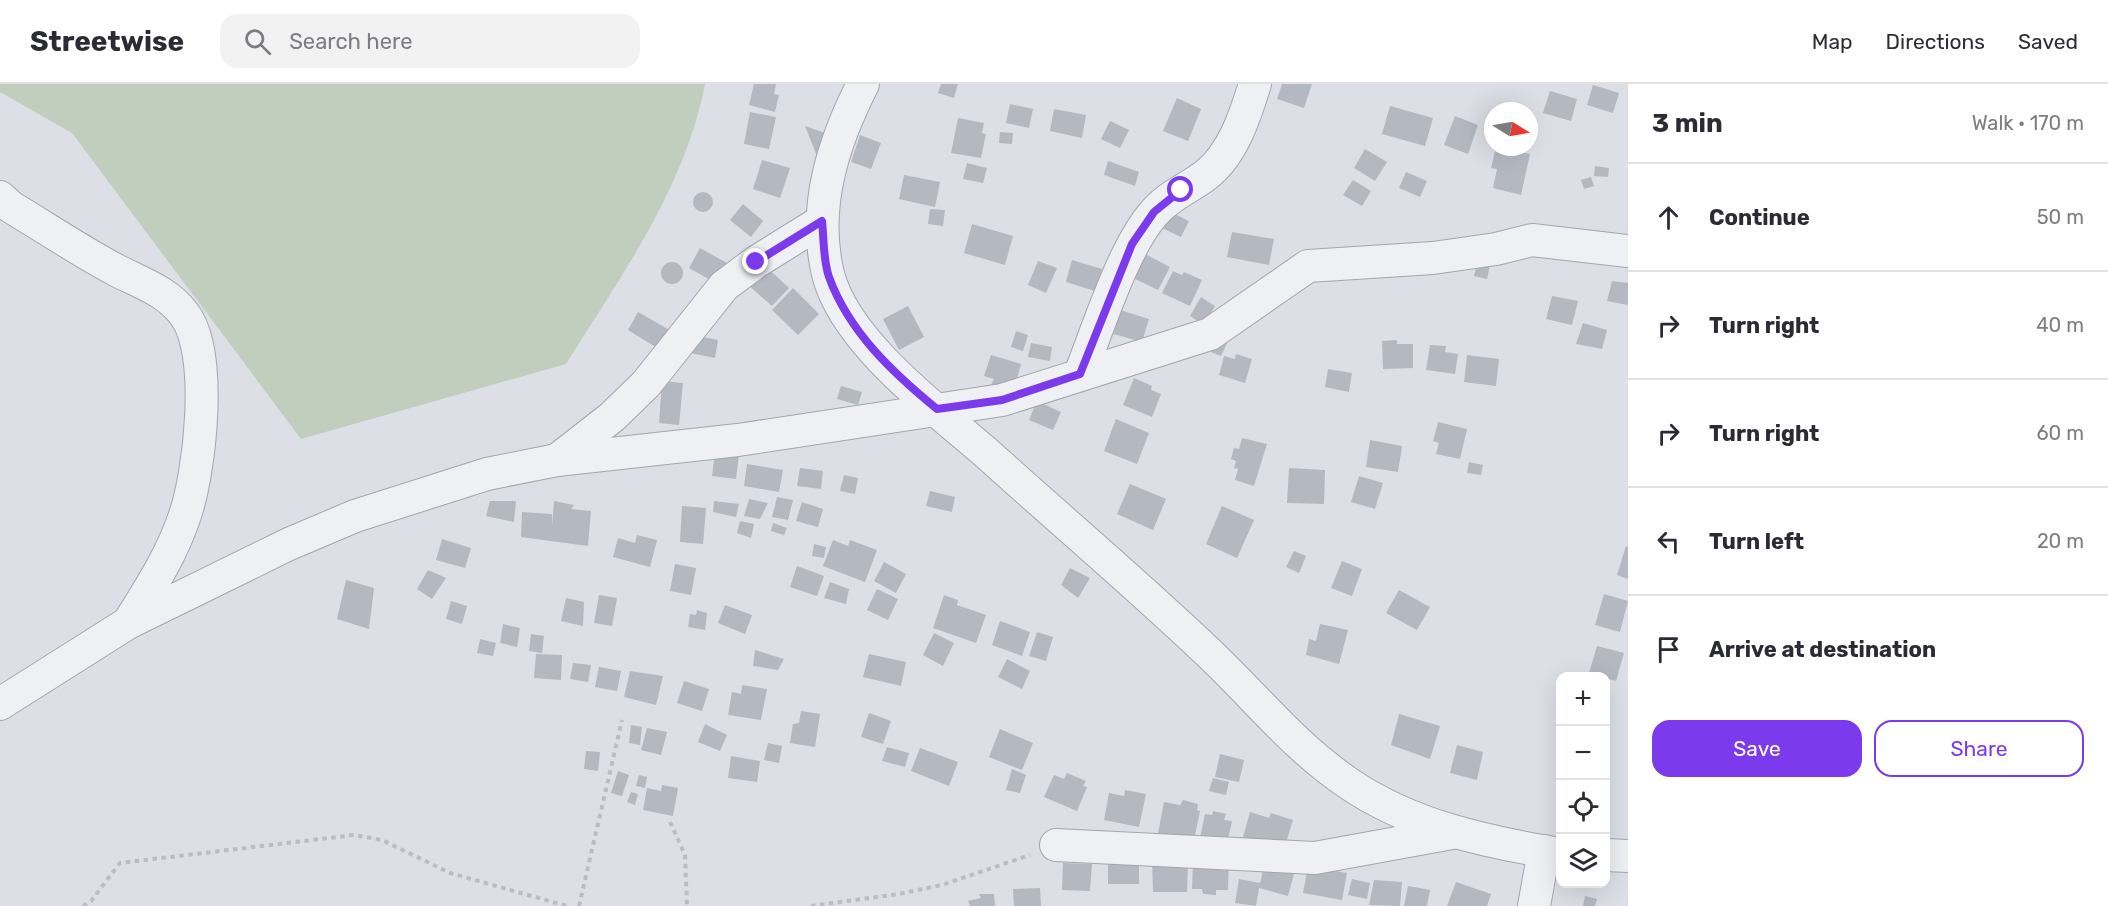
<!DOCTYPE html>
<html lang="en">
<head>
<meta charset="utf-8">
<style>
	body { margin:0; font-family:Rubik,sans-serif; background:#f2f2f3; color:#2b2b33 }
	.controls { position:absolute; right:18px; bottom:18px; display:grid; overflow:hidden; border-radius:12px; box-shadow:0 6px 24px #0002 }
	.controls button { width:54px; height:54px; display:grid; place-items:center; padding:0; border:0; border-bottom:2px solid #e1e1e2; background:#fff; color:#2b2b33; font:30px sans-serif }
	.compass { position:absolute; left:1484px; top:18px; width:54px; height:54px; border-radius:50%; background:#fff; box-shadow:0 6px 24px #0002; rotate:101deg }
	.stop { position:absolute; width:18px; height:18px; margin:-14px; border:4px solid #7c3aed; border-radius:50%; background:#fff }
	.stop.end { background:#7c3aed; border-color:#fff; box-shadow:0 2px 6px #0008 }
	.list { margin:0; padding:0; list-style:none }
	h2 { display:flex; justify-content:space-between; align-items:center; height:78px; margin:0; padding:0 24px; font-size:26px }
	h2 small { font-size:20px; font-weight:400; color:#7c7c81 }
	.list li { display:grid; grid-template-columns:39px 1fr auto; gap:18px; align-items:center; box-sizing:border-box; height:108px; padding:0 24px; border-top:2px solid #e1e1e2 }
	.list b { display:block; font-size:22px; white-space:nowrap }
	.list em { font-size:20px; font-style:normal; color:#7c7c81 }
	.actions { display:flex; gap:12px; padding:18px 24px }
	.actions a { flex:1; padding:14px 0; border:2px solid #7c3aed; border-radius:18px; text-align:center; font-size:21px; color:#7c3aed }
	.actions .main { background:#7c3aed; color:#fff }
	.icon { flex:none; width:33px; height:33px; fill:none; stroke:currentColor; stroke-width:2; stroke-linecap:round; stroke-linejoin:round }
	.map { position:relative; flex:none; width:1628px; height:822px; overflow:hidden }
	header { display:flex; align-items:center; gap:36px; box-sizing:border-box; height:84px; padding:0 30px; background:#fff; border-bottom:2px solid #e1e1e2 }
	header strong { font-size:28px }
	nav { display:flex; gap:33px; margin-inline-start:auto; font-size:21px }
	.search { width:420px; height:54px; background:#f2f2f3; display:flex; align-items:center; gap:15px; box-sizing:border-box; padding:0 21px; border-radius:18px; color:#7c7c81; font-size:22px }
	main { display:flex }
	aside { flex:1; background:#fff }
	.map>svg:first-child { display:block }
	.green { fill:#c1cebe }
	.building { fill:#b4b8c1 }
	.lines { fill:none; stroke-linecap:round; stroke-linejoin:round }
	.minor-casing { stroke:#a2a6ae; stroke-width:34 }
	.path { stroke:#babdc4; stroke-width:4; stroke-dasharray:4.5 4.5; stroke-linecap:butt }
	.minor { stroke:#eef0f4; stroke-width:32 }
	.route { stroke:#7c3aed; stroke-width:8 }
</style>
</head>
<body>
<header>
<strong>Streetwise</strong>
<div class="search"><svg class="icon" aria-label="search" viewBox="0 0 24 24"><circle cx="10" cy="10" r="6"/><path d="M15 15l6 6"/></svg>Search here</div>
<nav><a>Map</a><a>Directions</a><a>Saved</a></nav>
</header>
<main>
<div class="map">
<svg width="1628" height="822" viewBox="0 0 1628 822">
	<rect width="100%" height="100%" fill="#dcdfe5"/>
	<path class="green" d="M0,0h705c-20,104 -84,192 -139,280l-265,75 -229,-306 -72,-41z"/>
	<g class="building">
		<polygon points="754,0 776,0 774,10 779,11 775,28 749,21"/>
		<polygon points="941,0 958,0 954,14 938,9"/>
		<polygon points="1282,0 1312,0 1304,24 1277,15"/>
		<polygon points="1593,1 1619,9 1613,29 1587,21"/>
		<polygon points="1550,7 1577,15 1571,37 1543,29"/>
		<polygon points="1177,14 1201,25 1188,57 1163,47"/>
		<polygon points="1010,20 1033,25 1029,44 1006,39"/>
		<polygon points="1390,22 1433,34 1425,62 1382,50"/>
		<polygon points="1054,25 1086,31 1082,54 1050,47"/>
		<polygon points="750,28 776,33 769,65 744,60"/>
		<polygon points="1455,32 1478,41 1468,70 1444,61"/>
		<polygon points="958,34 984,39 982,49 986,50 981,74 951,69"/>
		<polygon points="1110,37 1129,46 1120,64 1101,55"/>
		<polygon points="805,42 828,50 819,77"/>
		<polygon points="1000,48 1013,49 1012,60 999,59"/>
		<polygon points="860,51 881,59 871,85 851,78"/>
		<polygon points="1496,63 1530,70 1521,111 1493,104 1497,85 1491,84"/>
		<polygon points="1365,65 1387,78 1375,97 1354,84"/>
		<polygon points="762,76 790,84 780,114 753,105"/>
		<polygon points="1108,77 1139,88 1135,102 1104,91"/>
		<polygon points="967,79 987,84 983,99 963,95"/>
		<polygon points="1595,82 1609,84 1608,93 1594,92"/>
		<polygon points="1406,88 1427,97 1420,113 1399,104"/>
		<polygon points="904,91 940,98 935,123 899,115"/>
		<polygon points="1591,93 1594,102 1584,105 1581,96"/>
		<polygon points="1353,96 1371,107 1362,122 1343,111"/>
		<circle cx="703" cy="118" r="10"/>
		<polygon points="743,120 763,137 751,153 730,136"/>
		<polygon points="930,125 945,126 943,142 928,140"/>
		<polygon points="1168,127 1189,137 1181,153 1160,143"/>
		<polygon points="972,140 1013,152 1005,181 964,169"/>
		<polygon points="1232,148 1274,155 1269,181 1227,173"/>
		<polygon points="700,164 727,179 716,199 689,184"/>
		<polygon points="1145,170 1170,183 1158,206 1133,194"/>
		<polygon points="1479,173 1491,176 1487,195 1474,192"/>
		<polygon points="1072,176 1102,185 1095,207 1066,198"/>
		<polygon points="1038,177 1057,184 1046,209 1028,201"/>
		<circle cx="672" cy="189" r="11"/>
		<polygon points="763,180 789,204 772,222 746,199"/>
		<polygon points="1173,187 1182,191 1184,188 1202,196 1190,222 1162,209"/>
		<polygon points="1612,197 1628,199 1628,221 1607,217"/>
		<polygon points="793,204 819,230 798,251 772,226"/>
		<polygon points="1552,212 1578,217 1572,241 1546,235"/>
		<polygon points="1201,213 1215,222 1204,241 1190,232"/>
		<polygon points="908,222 924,253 899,266 883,235"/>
		<polygon points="1117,225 1149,235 1142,258 1110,249"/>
		<polygon points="638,228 673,248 662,267 628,246"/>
		<polygon points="1583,239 1607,246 1602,265 1576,260"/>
		<polygon points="1016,247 1028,251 1023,267 1011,263"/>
		<polygon points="693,251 718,256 715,274 690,269"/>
		<polygon points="1217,254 1227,259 1221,272 1211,268"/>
		<polygon points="1397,256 1397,260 1413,260 1413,284 1383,285 1382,257"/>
		<polygon points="1031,259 1052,263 1050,277 1028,273"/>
		<polygon points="1430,261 1446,262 1445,268 1458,270 1455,290 1426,286"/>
		<polygon points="1236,270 1252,275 1245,299 1219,291 1224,272 1235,275"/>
		<polygon points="991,271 1021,280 1015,302 1007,306 991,301 994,295 984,292"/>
		<polygon points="1467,271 1499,275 1496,302 1464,298"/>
		<polygon points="1328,285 1352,289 1349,308 1325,303"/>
		<polygon points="1134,294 1152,302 1151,306 1161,310 1152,333 1123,321"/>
		<polygon points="662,297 683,299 679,341 659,339"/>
		<polygon points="841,302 862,308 858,321 837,315"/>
		<polygon points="1037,317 1061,328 1053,346 1029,336"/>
		<polygon points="1116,335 1149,349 1137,380 1104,367"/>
		<polygon points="1438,338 1467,345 1460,375 1436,370 1439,359 1433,357"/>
		<polygon points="1242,354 1267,360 1254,402 1235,396 1238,385 1234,384 1236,377 1231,375 1234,364 1239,365"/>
		<polygon points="1370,356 1402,362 1398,388 1366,383"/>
		<polygon points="715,368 739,371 736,395 712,392"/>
		<polygon points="1469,378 1483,381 1481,391 1467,389"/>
		<polygon points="747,380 783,386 779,408 744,402"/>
		<polygon points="800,384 823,387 821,405 797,402"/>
		<polygon points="1289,384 1325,386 1324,420 1287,419"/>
		<polygon points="844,391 858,394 855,410 840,407"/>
		<polygon points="1359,392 1383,399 1375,425 1351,418"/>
		<polygon points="1130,400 1166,415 1153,446 1117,430"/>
		<polygon points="930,407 955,413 952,428 926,422"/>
		<polygon points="777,413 793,416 788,436 772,433"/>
		<polygon points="749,415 768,419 760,435 744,432"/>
		<polygon points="490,417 516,417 514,438 486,432"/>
		<polygon points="554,417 574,421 571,425 591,427 588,462 521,453 522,428 552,430 552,443"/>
		<polygon points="714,417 739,420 736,433 713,428"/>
		<polygon points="802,418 823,425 818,443 796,437"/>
		<polygon points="682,422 706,424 703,460 680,458"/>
		<polygon points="1222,422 1254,436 1237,474 1206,460"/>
		<polygon points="740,437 754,440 751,454 737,449"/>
		<polygon points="773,439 787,444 784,451 771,447"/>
		<polygon points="637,451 657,456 650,483 613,473 618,454 635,459"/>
		<polygon points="442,455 471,464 465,484 436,476"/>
		<polygon points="833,456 848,462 850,456 877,466 865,498 823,482"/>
		<polygon points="814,460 826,463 824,474 812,472"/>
		<polygon points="1626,462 1628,463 1628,495 1617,491"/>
		<polygon points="1294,467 1306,472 1299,489 1286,483"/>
		<polygon points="1342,477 1362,485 1352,512 1331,504"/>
		<polygon points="884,478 906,490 896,509 874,497"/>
		<polygon points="675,480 696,484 691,511 670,507"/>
		<polygon points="797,482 824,492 817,512 790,503"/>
		<polygon points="1070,484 1090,494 1078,514 1061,501"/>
		<polygon points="428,486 446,494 432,515 417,505"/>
		<polygon points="346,496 374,504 369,545 337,535"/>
		<polygon points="830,498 849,505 846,520 824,514"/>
		<polygon points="877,505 898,515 888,536 867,526"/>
		<polygon points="1399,506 1430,523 1417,546 1386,529"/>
		<polygon points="1604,510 1628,517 1620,548 1595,541"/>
		<polygon points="599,511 617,514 612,542 594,539"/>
		<polygon points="944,511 958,516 957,521 986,531 976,559 933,544"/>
		<polygon points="566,514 584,518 583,542 561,537"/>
		<polygon points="451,517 467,522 462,540 446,535"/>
		<polygon points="725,521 752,531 745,550 718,539"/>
		<polygon points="697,526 707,529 705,546 688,543 690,530 696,531"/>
		<polygon points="1000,537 1030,548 1022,572 992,561"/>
		<polygon points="503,540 520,544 517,563 500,559"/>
		<polygon points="1320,540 1348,546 1339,580 1306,571 1309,555 1316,557"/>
		<polygon points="1037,548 1053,553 1046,577 1029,572"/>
		<polygon points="934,549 954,559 943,582 923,571"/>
		<polygon points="531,550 544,552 542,569 529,567"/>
		<polygon points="480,555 496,559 493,572 477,569"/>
		<polygon points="1597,562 1624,569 1616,597 1589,589"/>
		<polygon points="755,566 784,575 778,586 753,582"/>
		<polygon points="536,570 562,571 561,596 534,594"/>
		<polygon points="869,570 906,578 901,602 863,593"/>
		<polygon points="1007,575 1030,587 1022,605 998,593"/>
		<polygon points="573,579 591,581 588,598 570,595"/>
		<polygon points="599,583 621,587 617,607 595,603"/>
		<polygon points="630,587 663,592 656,621 624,613"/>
		<polygon points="684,597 709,605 702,627 677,619"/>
		<polygon points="742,601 767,605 761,636 728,631 732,608 741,610"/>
		<polygon points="801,627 820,630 815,663 790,659 793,640 799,639"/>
		<polygon points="869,629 891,637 883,660 861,653"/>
		<polygon points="1399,630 1440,642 1430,675 1391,661"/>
		<polygon points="705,640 727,651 720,667 698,658"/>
		<polygon points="631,641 642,643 640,661 629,659"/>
		<polygon points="647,644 667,648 661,671 641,666"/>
		<polygon points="1000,645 1033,659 1022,686 989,673"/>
		<polygon points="768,659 782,662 779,679 764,676"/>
		<polygon points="1457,661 1483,668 1477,696 1450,689"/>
		<polygon points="887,663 909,669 905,683 882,677"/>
		<polygon points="920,664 958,678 949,702 911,687"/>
		<polygon points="586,667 600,668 598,687 584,685"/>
		<polygon points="1220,670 1244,676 1239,698 1215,693"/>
		<polygon points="731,672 760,677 757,698 728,694"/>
		<polygon points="1012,685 1026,691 1020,709 1006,706"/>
		<polygon points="618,687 629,691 622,712 611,709"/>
		<polygon points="1067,689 1086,697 1083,702 1087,703 1077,727 1044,713 1054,691 1064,695"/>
		<polygon points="639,691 647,693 645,704 636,702"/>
		<polygon points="1213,694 1229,698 1226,711 1209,707"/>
		<polygon points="662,701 678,704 673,732 643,726 647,704 661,707"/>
		<polygon points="1125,706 1146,710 1139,743 1104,736 1109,709 1124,712"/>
		<polygon points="631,708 638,710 635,721 627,718"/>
		<polygon points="1183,716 1198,720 1197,726 1200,727 1194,756 1158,749 1164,718 1180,721"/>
		<polygon points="1213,727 1226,730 1224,736 1232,737 1227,760 1200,754 1205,730 1212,731"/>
		<polygon points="1250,728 1269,734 1271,729 1293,736 1284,765 1243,753"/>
		<polygon points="1193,775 1229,776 1228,806 1216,806 1216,811 1203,810 1202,805 1192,805"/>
		<polygon points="1139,776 1139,800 1108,800 1108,777"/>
		<polygon points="1152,777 1188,778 1187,808 1153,808"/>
		<polygon points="1063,779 1092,780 1090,807 1062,806"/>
		<polygon points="1265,779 1295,786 1288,812 1259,804 1256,822 1235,819 1239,795 1260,799"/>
		<polygon points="1308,782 1347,789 1342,816 1303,809"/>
		<polygon points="1352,795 1370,799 1367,815 1348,811"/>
		<polygon points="1374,796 1402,798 1400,822 1369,821"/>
		<polygon points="1456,798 1491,810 1487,822 1447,822"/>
		<polygon points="1408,802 1430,806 1427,822 1404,822"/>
		<polygon points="1040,804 1041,822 1014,822 1013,805"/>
		<polygon points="979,810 994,810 995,822 970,822 968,817 981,814"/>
		<polygon points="1585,812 1597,815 1595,822 1583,822"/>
	</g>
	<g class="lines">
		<g class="minor-casing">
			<g id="minor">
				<path d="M863,0c-30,59 -51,123 -35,190 17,69 112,138 164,184 73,66 149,130 220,198 45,43 83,91 136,127 63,43 138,59 212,71"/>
				<path d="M0,113l11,10c35,21 69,44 105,63 25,13 51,21 68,44 30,38 16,160 0,204 -13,38 -34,70 -55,104"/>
				<path d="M1080,290c18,-45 43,-126 74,-161 14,-17 35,-25 52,-38 27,-21 39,-59 49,-91"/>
				<polyline points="557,376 612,333 646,300 724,202 756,178 822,137"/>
				<polyline points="0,620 128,539 289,460 355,432 487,390 557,376 738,356 1002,316 1210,250 1308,182 1433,174 1496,165 1532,156 1628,167"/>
				<polyline points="1056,761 1315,774 1452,749"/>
				<polyline points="1606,771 1628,772"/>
				<polyline points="1534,822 1544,767"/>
			</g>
		</g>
		<g class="path">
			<polyline points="670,738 685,771 687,822"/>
			<polyline points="83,822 91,817 120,779 354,751 382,756 450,789 567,822"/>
			<polyline points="579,822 622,636"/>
			<polyline points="811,822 899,810 942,801 1030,771"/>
		</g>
		<use href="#minor" class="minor"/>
	</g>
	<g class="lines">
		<path class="route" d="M756,178l66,-41c2,18 1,39 7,56 20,55 64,96 108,132l65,-9 78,-26 52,-130 22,-32 27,-22"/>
	</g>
</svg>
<div class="controls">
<button>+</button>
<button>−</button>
<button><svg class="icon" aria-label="locate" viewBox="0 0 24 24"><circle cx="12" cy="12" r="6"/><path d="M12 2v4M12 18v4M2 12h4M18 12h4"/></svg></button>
<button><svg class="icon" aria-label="layers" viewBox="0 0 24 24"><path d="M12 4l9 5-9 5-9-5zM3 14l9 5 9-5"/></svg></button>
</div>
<svg class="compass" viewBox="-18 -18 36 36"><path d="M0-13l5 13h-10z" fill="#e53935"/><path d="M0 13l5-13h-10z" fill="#7c7c81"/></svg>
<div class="stop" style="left:1181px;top:106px"></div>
<div class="stop end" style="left:756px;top:178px"></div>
</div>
<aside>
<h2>3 min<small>Walk · 170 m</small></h2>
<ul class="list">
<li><svg class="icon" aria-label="ahead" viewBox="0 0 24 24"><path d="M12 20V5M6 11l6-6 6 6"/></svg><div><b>Continue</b></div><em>50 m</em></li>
<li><svg class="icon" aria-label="right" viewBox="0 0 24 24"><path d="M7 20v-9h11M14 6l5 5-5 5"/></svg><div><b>Turn right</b></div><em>40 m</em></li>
<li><svg class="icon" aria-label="right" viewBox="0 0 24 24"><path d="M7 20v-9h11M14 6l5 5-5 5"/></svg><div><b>Turn right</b></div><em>60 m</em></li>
<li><svg class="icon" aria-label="left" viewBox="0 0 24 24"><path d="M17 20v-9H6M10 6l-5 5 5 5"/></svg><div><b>Turn left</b></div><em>20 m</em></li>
<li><svg class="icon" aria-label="arrive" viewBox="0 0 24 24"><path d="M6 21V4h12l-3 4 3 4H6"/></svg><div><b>Arrive at destination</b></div></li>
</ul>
<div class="actions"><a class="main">Save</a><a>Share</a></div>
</aside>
</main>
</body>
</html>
